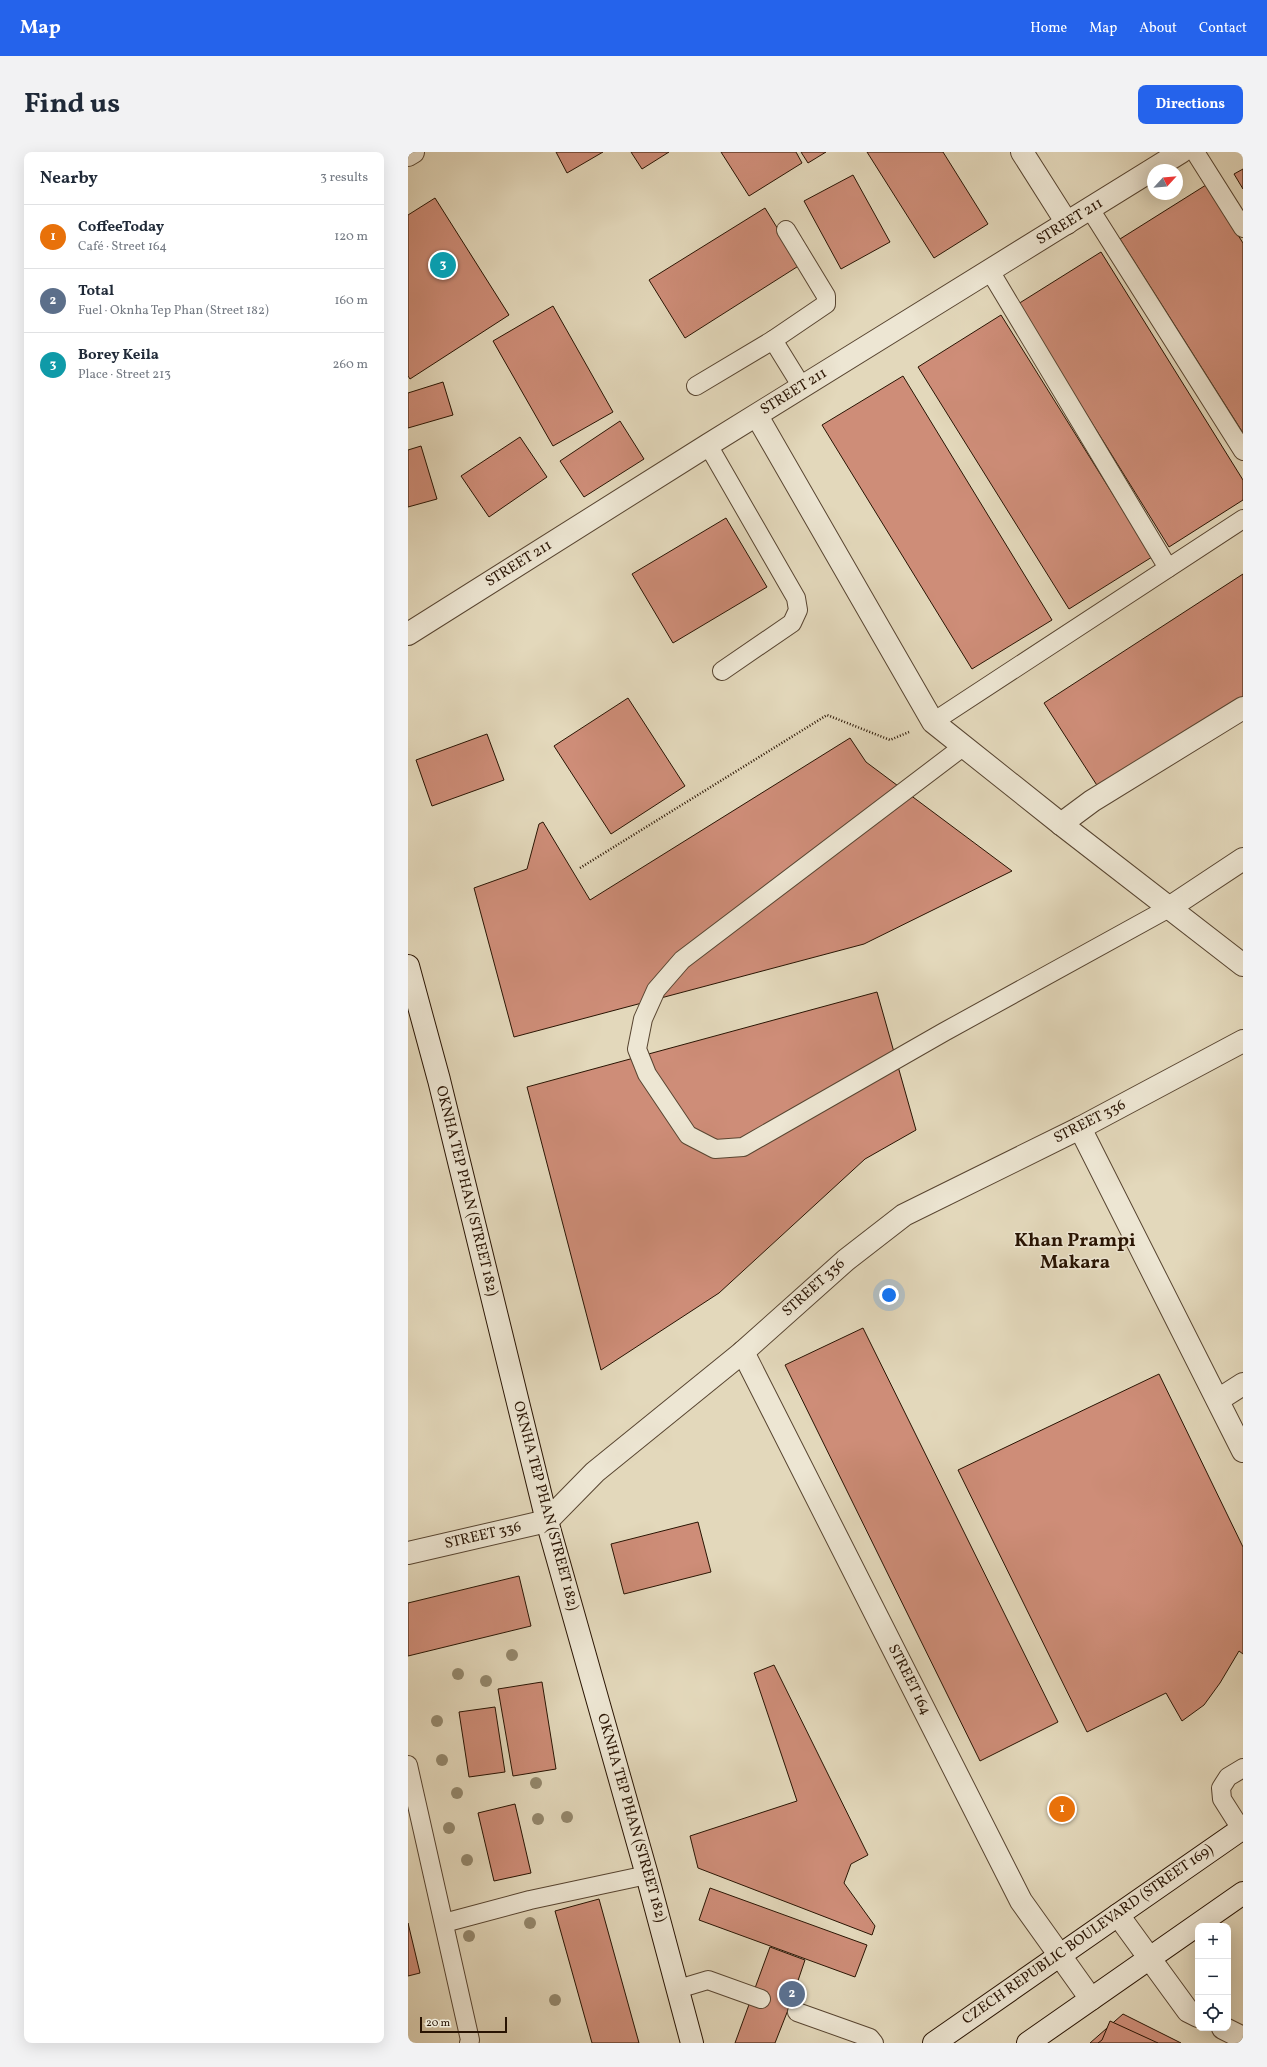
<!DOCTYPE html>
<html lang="en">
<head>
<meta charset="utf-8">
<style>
	body { margin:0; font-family:Vollkorn,serif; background:#f2f2f3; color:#1f2937 }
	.controls { position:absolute; right:12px; bottom:12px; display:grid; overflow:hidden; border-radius:8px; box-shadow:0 4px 16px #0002 }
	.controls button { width:36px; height:36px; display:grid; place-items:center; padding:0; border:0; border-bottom:1px solid #e0e1e3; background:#fff; color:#1f2937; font:20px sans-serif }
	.compass { position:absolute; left:739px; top:12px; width:36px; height:36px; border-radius:50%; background:#fff; box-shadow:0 4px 16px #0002; rotate:64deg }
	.scale { position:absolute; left:12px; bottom:10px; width:87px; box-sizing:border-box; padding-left:4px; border:2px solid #291403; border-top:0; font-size:11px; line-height:14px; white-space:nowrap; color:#291403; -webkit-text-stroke:3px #ede6d3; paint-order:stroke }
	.you { position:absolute; left:481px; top:1143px; width:14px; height:14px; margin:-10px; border:3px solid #fff; border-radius:50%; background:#1a73e8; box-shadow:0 0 0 6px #1a73e833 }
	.badge { display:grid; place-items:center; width:26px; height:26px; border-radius:50%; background:#2563eb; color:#fff; font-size:13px; font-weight:700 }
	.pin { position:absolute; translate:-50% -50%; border:2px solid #fff; box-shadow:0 1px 4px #0006 }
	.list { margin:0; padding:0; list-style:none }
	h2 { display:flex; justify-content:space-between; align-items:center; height:52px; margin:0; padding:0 16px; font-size:17px }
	h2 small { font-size:13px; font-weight:400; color:#747a83 }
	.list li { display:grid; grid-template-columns:26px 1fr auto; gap:12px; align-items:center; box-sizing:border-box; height:64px; padding:0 16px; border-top:1px solid #e0e1e3 }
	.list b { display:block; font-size:15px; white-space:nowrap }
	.list p { margin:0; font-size:13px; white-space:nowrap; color:#747a83 }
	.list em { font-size:13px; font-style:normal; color:#747a83 }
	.icon { flex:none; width:22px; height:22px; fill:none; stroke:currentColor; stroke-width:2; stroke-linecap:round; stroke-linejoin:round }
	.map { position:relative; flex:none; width:835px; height:1891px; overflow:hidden; border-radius:8px }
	header { display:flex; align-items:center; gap:24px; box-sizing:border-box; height:56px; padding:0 20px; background:#2563eb; color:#fff }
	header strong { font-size:19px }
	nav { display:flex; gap:22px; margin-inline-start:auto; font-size:14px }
	.intro { display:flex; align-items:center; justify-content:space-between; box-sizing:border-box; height:96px; padding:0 24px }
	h1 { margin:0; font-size:28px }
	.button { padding:10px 18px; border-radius:8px; background:#2563eb; color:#fff; font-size:14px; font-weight:700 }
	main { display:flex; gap:24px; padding:0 24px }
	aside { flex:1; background:#fff; border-radius:8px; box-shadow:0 4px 16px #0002 }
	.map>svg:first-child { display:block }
	.building { fill:#ce8d78; stroke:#291403 }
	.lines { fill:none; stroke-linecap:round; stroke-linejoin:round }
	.lane-casing { stroke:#584531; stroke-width:20 }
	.street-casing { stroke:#584531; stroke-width:24 }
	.secondary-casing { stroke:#291403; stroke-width:24 }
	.path { stroke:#291403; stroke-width:2.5; stroke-dasharray:1 2; stroke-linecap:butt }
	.lane { stroke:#ede6d3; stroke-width:18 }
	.street { stroke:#ede6d3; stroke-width:22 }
	.secondary { stroke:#ede6d3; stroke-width:22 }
	.tree { fill:#94886d }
	.labels { text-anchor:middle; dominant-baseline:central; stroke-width:3; stroke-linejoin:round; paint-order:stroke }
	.street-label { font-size:15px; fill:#291403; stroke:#ede6d3 }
	.district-label { font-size:19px; font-weight:bold; fill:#291403; stroke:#ede6d3 }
</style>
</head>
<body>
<header>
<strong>Map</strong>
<nav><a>Home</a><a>Map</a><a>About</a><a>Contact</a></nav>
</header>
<div class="intro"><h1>Find us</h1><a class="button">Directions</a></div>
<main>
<aside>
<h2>Nearby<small>3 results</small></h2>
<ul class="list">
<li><span class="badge" style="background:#e8710a">1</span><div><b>CoffeeToday</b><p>Café · Street 164</p></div><em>120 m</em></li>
<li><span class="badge" style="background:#5c6f8a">2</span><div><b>Total</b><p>Fuel · Oknha Tep Phan (Street 182)</p></div><em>160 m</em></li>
<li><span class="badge" style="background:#0f9aa8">3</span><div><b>Borey Keila</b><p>Place · Street 213</p></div><em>260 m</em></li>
</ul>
</aside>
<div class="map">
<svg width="835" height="1891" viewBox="0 0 835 1891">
	<rect width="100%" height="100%" fill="#e3d8bb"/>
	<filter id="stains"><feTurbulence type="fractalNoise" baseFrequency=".005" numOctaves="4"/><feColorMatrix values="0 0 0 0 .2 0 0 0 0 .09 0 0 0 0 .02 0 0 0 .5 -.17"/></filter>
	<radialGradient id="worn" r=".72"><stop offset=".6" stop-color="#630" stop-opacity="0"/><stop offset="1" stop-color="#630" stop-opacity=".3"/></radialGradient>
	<g class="building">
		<polygon points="148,0 195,0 159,21"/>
		<polygon points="223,0 261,0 234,17"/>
		<polygon points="313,0 388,0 394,11 341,44"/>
		<polygon points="393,0 418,0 400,11"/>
		<polygon points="459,0 535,0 580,72 526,106"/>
		<polygon points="835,17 835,37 826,22"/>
		<polygon points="445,23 482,90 433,117 396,49"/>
		<polygon points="798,33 835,91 835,281 712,87"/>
		<polygon points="27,46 101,163 2,227 0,224 0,63"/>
		<polygon points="357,56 392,113 277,186 241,128"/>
		<polygon points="693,100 835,328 835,348 761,395 610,152"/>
		<polygon points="145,154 205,260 145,294 85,189"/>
		<polygon points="593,163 744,405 661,457 510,215"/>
		<polygon points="495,224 644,468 564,517 414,273"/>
		<polygon points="35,230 45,263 0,276 0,241"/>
		<polygon points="212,269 236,307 176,345 152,309"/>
		<polygon points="112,285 139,325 81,365 53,324"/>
		<polygon points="13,294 29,347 0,355 0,298"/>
		<polygon points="318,366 359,435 265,491 224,422"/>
		<polygon points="835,422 835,545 692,638 636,551"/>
		<polygon points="220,546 277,634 203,682 146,594"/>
		<polygon points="79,582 96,628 24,654 8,608"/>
		<polygon points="442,586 458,610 604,719 456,792 106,885 66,736 119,717 131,672 135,670 182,748"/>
		<polygon points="469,840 508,978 457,1007 311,1141 193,1218 119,935"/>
		<polygon points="455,1176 650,1570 572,1609 377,1213"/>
		<polygon points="751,1222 835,1395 835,1502 831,1499 812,1531 796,1553 774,1569 758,1541 679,1580 550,1318"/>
		<polygon points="290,1370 303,1420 216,1442 203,1392"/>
		<polygon points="111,1424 123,1474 0,1504 0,1451"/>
		<polygon points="366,1513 460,1703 443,1712 436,1731 467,1774 464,1783 290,1716 282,1684 389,1649 346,1521"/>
		<polygon points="134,1530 148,1617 105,1624 90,1537"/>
		<polygon points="87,1555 97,1620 61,1625 51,1560"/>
		<polygon points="107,1652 123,1721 86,1729 70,1661"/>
		<polygon points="302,1736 459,1793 447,1825 291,1768"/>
		<polygon points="191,1747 231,1891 184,1891 147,1759"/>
		<polygon points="0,1771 12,1821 0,1824"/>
		<polygon points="362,1795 397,1808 380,1858 367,1891 327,1891"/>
		<polygon points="715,1862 773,1891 682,1891"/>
		<polygon points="702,1869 750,1891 690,1891 694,1888"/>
	</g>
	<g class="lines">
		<g class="lane-casing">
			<g id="lane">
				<polyline points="787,0 835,76"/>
				<polyline points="682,57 835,299"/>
				<polyline points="582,119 760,416"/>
				<polyline points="365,188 418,152 418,144 378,78"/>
				<polyline points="288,234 365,188 394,235"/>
				<polyline points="300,293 388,446 390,458 384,471 314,519"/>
				<polyline points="525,570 835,367"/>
				<polyline points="556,594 274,808 248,838 235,867 229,897 239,922 280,983 307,997 335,995 536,880 761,756"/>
				<polyline points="0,1613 62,1888 61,1891"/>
				<polyline points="833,1677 814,1647 813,1636 820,1625 835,1616"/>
				<polyline points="36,1771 122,1748 239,1723"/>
				<polyline points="270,1837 300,1828 353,1847"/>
				<polyline points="389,1860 462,1886 466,1891"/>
			</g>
		</g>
		<g class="street-casing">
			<g id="street">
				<polyline points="614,0 659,71"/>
				<polyline points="0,3 5,0"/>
				<polyline points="349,264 525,570 653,672 835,813"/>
				<polyline points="0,482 300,293 773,0"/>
				<polyline points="653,672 684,649 835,556"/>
				<polyline points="761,756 835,707"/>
				<polyline points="672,976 835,1299"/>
				<polyline points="335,1200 613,1749 683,1847"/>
				<polyline points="810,1248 835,1232"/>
				<polyline points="0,1401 139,1369 187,1320 335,1200 438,1108 496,1063 672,976 835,889"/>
				<polyline points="710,1763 780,1859 790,1864"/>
				<polyline points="815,1876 835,1886"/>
			</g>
		</g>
		<g class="secondary-casing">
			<g id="secondary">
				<polyline points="0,814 31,928 139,1369 239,1723 284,1891"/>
				<polyline points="526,1891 835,1676"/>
				<polyline points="620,1891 835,1741"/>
			</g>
		</g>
		<polyline class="path" points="172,716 419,563 482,588 501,580"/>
		<use href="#lane" class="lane"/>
		<use href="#street" class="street"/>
		<use href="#secondary" class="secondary"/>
	</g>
	<g class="tree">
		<circle cx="104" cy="1503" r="6"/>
		<circle cx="50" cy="1522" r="6"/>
		<circle cx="78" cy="1529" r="6"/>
		<circle cx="29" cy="1569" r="6"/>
		<circle cx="34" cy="1608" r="6"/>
		<circle cx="128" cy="1631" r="6"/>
		<circle cx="49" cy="1641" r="6"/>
		<circle cx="159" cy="1665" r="6"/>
		<circle cx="130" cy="1667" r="6"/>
		<circle cx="41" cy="1676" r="6"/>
		<circle cx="59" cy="1708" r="6"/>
		<circle cx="122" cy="1771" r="6"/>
		<circle cx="61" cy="1784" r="6"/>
		<circle cx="147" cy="1848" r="6"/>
	</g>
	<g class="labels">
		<g class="street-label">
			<text transform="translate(662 70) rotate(-32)">STREET 211</text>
			<text transform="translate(386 240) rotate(-32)">STREET 211</text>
			<text transform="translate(111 412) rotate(-32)">STREET 211</text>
			<text transform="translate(682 970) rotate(-27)">STREET 336</text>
			<text transform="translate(58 1039) rotate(76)">OKNHA TEP PHAN (STREET 182)</text>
			<text transform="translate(406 1136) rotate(-42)">STREET 336</text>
			<text transform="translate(137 1354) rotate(75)">OKNHA TEP PHAN (STREET 182)</text>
			<text transform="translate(75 1384) rotate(-13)">STREET 336</text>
			<text transform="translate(501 1528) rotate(63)">STREET 164</text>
			<text transform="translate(223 1666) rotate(74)">OKNHA TEP PHAN (STREET 182)</text>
			<text transform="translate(680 1783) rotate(-35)">CZECH REPUBLIC BOULEVARD (STREET 169)</text>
		</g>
		<g class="district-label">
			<text x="667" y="1089">Khan Prampi<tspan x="667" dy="22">Makara</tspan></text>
		</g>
	</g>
	<rect width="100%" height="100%" filter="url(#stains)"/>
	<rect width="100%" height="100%" fill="url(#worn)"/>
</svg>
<div class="controls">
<button>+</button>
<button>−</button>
<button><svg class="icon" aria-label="locate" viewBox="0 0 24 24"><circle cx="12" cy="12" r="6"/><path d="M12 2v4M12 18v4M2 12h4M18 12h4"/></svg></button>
</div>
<svg class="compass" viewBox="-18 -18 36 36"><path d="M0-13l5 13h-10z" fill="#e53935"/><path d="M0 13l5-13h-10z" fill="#747a83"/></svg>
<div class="scale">20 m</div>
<div class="you"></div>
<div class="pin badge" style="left:654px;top:1657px;background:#e8710a">1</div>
<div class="pin badge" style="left:384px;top:1842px;background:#5c6f8a">2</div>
<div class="pin badge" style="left:35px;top:113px;background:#0f9aa8">3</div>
</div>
</main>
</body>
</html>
